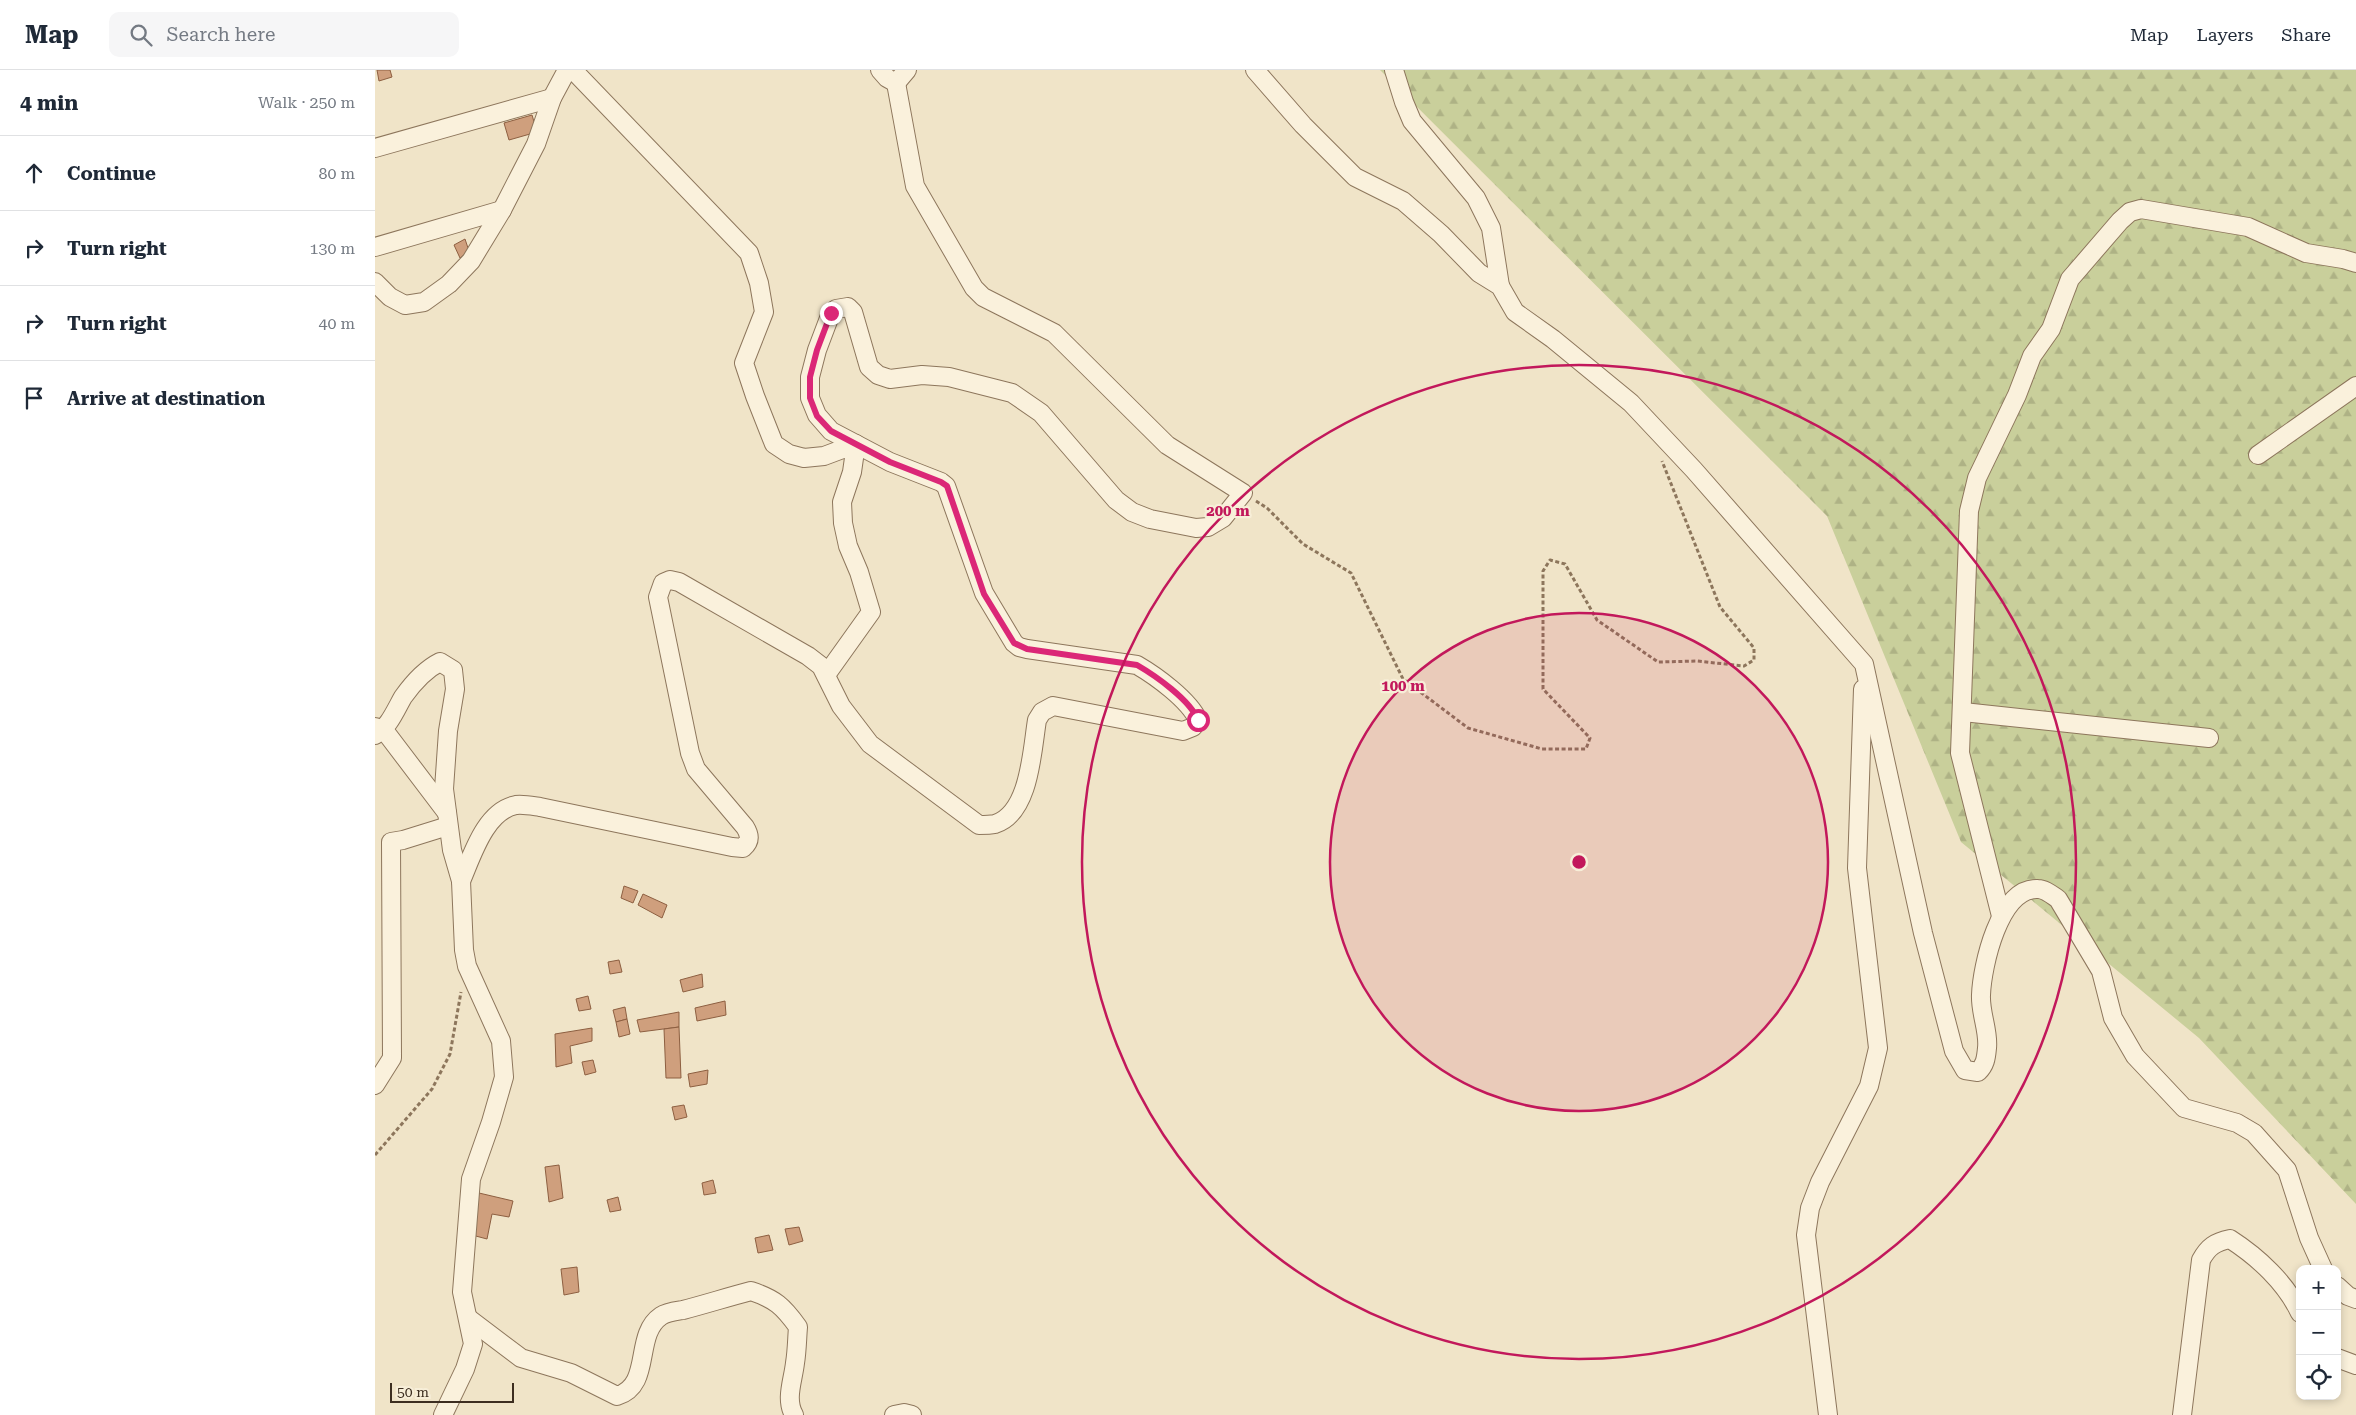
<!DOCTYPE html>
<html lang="en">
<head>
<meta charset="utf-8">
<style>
	body { margin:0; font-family:"Roboto Serif",serif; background:#f6f6f7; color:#1f2937 }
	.controls { position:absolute; right:15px; bottom:15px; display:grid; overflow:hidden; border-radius:10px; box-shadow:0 2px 8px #0003 }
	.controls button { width:45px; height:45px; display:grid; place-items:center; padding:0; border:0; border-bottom:1px solid #e0e1e3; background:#fff; color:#1f2937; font:25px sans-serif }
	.scale { position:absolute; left:15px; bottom:12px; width:124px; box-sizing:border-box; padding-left:5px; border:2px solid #3d2e20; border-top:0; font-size:14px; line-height:18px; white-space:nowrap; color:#3d2e20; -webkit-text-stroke:4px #f7eed8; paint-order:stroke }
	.stop { position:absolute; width:15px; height:15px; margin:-11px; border:4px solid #db2777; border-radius:50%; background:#fff }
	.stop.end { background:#db2777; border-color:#fff; box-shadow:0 1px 5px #0008 }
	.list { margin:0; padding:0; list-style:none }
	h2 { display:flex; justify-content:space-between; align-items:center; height:65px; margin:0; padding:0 20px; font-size:21px }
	h2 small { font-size:16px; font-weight:400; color:#747a83 }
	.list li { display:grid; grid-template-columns:32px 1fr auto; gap:15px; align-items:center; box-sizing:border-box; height:75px; padding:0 20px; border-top:1px solid #e0e1e3 }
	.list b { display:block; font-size:19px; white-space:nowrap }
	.list em { font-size:16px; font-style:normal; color:#747a83 }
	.icon { flex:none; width:28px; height:28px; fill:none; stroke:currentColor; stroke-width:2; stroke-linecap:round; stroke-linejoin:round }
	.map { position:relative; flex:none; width:1981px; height:1345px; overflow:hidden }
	header { display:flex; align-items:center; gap:30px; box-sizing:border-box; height:70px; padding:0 25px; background:#fff; border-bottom:1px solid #e0e1e3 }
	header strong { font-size:24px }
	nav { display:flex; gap:28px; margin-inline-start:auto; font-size:18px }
	.search { width:350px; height:45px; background:#f6f6f7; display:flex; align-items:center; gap:12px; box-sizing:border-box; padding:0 18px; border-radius:10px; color:#747a83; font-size:19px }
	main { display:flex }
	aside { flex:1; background:#fff }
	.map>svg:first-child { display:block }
	.forest { fill:url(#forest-firs) }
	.building { fill:#cf9f7d; stroke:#8d5f41 }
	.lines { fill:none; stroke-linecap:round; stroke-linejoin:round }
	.street-casing { stroke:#8d765c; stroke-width:20 }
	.path { stroke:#8d765c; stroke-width:3; stroke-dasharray:4 2.5; stroke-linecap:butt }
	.street { stroke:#faf1dc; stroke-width:18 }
	.route { stroke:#db2777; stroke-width:6 }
	.ring { fill:none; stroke:#c2185b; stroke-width:2.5 }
	.centre { fill:#c2185b; stroke:#f7eed8; stroke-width:2.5 }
	.ring-label { font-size:15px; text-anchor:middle; font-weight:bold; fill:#c2185b; stroke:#f7eed8; stroke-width:4.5; stroke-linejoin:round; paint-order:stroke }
</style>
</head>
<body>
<header>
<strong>Map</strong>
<div class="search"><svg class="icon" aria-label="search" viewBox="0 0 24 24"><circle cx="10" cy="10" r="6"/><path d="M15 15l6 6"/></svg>Search here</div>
<nav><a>Map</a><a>Layers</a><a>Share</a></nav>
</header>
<main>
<aside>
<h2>4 min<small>Walk · 250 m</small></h2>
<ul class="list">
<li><svg class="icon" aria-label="ahead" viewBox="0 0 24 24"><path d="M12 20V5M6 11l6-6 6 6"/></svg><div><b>Continue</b></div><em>80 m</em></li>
<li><svg class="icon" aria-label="right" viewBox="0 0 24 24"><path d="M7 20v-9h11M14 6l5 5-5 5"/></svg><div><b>Turn right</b></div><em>130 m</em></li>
<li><svg class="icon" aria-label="right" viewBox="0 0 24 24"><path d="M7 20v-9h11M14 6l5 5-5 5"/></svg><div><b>Turn right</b></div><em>40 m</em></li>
<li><svg class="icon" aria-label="arrive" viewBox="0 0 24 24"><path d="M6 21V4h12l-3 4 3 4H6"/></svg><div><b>Arrive at destination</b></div></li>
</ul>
</aside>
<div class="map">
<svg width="1981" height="1345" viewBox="0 0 1981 1345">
	<defs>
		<pattern id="forest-firs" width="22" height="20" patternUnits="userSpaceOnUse" patternTransform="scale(1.25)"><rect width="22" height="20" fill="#c9cf9b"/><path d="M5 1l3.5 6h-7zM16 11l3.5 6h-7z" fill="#aeb285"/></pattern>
	</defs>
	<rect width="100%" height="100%" fill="#f0e4c8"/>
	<polygon class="forest" points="1005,0 1981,0 1981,1134 1824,968 1586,772 1452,446"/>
	<g class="building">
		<polygon points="2,0 15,0 17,7 4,11"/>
		<polygon points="157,45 162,62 134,70 129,53"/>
		<polygon points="90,169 94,181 85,188 79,175"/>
		<polygon points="249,816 263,821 258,833 246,828"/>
		<polygon points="268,824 292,835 287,848 263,835"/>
		<polygon points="244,890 247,902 235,904 233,892"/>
		<polygon points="327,904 328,917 308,922 305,910"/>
		<polygon points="213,926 216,939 204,941 201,929"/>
		<polygon points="350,931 351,945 322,951 320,938"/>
		<polygon points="250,937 252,949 241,952 238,940"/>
		<polygon points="304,942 304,957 265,962 262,950"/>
		<polygon points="252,949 255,964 244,967 241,952"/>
		<polygon points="304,957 306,1008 291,1008 289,959"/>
		<polygon points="217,958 217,971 195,976 197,993 181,997 180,964"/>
		<polygon points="218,990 221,1002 210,1005 207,992"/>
		<polygon points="333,1000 332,1014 315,1017 313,1004"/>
		<polygon points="309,1035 312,1047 300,1050 297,1037"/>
		<polygon points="184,1095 188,1128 174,1132 170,1097"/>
		<polygon points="338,1110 341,1123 329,1125 327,1113"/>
		<polygon points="104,1123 138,1131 134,1147 117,1144 112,1169 97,1165"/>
		<polygon points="243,1127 246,1140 235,1142 232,1130"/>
		<polygon points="424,1157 428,1171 414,1175 410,1159"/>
		<polygon points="394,1165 398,1180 383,1183 380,1168"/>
		<polygon points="202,1197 204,1222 189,1225 186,1199"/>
	</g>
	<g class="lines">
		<g class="street-casing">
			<g id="street">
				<polyline points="198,0 374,183 384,213 389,242 369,293 380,326 399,374 414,384 429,388 449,386 481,374 477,402 467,432 468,453 473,476 484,502 496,542 451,605"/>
				<polyline points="505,0 512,8 521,13"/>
				<path d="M880,0l48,55 52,52 48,24 38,33 38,39 21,13 15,26 38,27 78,64 63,67 170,194 59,269 31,118 11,19 13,2c7,-7 8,-13 9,-24 2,-17 -7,-35 -6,-53 1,-28 18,-108 57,-106 7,0 14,6 20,10l43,72 12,47 22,38 49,52 53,15 17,10 33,37 22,68 14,31"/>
				<polyline points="1019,0 1029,32 1037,51 1101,128 1116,158 1125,216"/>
				<polyline points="521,13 532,0"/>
				<polyline points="0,78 177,28"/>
				<polyline points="0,177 127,140"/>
				<polyline points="0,212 15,227 30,235 49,232 74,214 96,191 127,140 161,74 177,28 192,0"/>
				<polyline points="1883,385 1981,316"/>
				<polyline points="1588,642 1834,668"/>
				<polyline points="0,657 9,660 72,743"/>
				<path d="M0,665c14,-8 20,-24 28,-38 10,-14 21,-27 37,-35l13,8 2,19 -7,42 -4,58 8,61 9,31 3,69 3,16 34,75 3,36 -13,45 -20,57 -9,113 11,52 -8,25 -22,46"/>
				<path d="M86,811c11,-25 24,-70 55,-76 7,-1 17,1 24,2l192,40 11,1c8,-7 7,-13 2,-21l-49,-58 -6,-16 -32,-156 5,-14 7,-3 9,2 129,74 13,10 20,40 29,38 109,81c5,0 11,0 16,-1 35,-11 37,-74 42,-104l5,-8 11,-6 130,25 10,-4 5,-7c-9,-20 -42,-44 -61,-55l-110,-16 -8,-2 -5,-4 -30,-50 -38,-107 -5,-4 -51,-20 -59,-31 -14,-16 -7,-17v-21l7,-27 14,-37 5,-4 12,-2 5,5 16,55 9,8 12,4 32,-4 27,2 63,16 29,20 75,87 16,12 18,7 46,9 12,-1 15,-9 20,-25 -76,-48 -113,-112 -71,-36 -9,-9 -59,-102 -19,-103"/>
				<polyline points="1626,846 1585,683 1594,441 1602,408 1642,325 1657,286 1676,259 1695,209 1745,151 1755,142 1766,139 1873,157 1931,183 1968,189 1981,193"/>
				<polyline points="0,1015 17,988 16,772 28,770 73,756"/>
				<polyline points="1962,1216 1973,1226 1981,1229"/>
				<path d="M93,1248l53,40 50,15 46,23c36,-11 16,-61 44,-80 6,-4 16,-5 22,-6 23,-6 45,-13 68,-19 24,8 32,15 47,36 -1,12 -1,24 -3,36 -2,18 -10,36 -1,52"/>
				<polyline points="1962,1288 1981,1295"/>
				<polyline points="519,1345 529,1343 537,1345"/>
				<polyline points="1453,1345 1431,1165 1435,1138 1445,1112 1494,1016 1503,978 1482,798 1488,619"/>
				<path d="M1807,1345l19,-155c7,-13 14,-18 29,-21 28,18 56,44 70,74"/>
			</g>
		</g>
		<g class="path">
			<polyline points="881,431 892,438 928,474 976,503 1028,609 1093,658 1167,679 1211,679 1215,668 1168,619 1168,501 1175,490 1190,494 1222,550 1283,592 1322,591 1369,596 1379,590 1379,578 1345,537 1287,391"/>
			<polyline points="0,1085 57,1019 75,984 86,922"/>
		</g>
		<use href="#street" class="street"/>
	</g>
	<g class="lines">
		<path class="route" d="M456,243l-14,37 -7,27v21l7,18 14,15 59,31 51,20 6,4 37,108 30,49 13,6 110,16c19,11 53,35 61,55"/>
	</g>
	<circle cx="1204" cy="792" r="249" fill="#c2185b" fill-opacity=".12"/>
	<g class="ring">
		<circle cx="1204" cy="792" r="249"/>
		<circle cx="1204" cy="792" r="497"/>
	</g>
	<circle cx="1204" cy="792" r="8" class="centre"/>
	<g class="ring-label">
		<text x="853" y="446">200 m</text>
		<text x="1028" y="621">100 m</text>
	</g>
</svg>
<div class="controls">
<button>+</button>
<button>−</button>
<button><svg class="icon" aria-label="locate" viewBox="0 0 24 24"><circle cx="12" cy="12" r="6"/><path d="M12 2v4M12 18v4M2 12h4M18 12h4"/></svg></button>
</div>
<div class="scale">50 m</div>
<div class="stop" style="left:823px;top:650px"></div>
<div class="stop end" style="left:456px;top:243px"></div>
</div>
</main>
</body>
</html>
